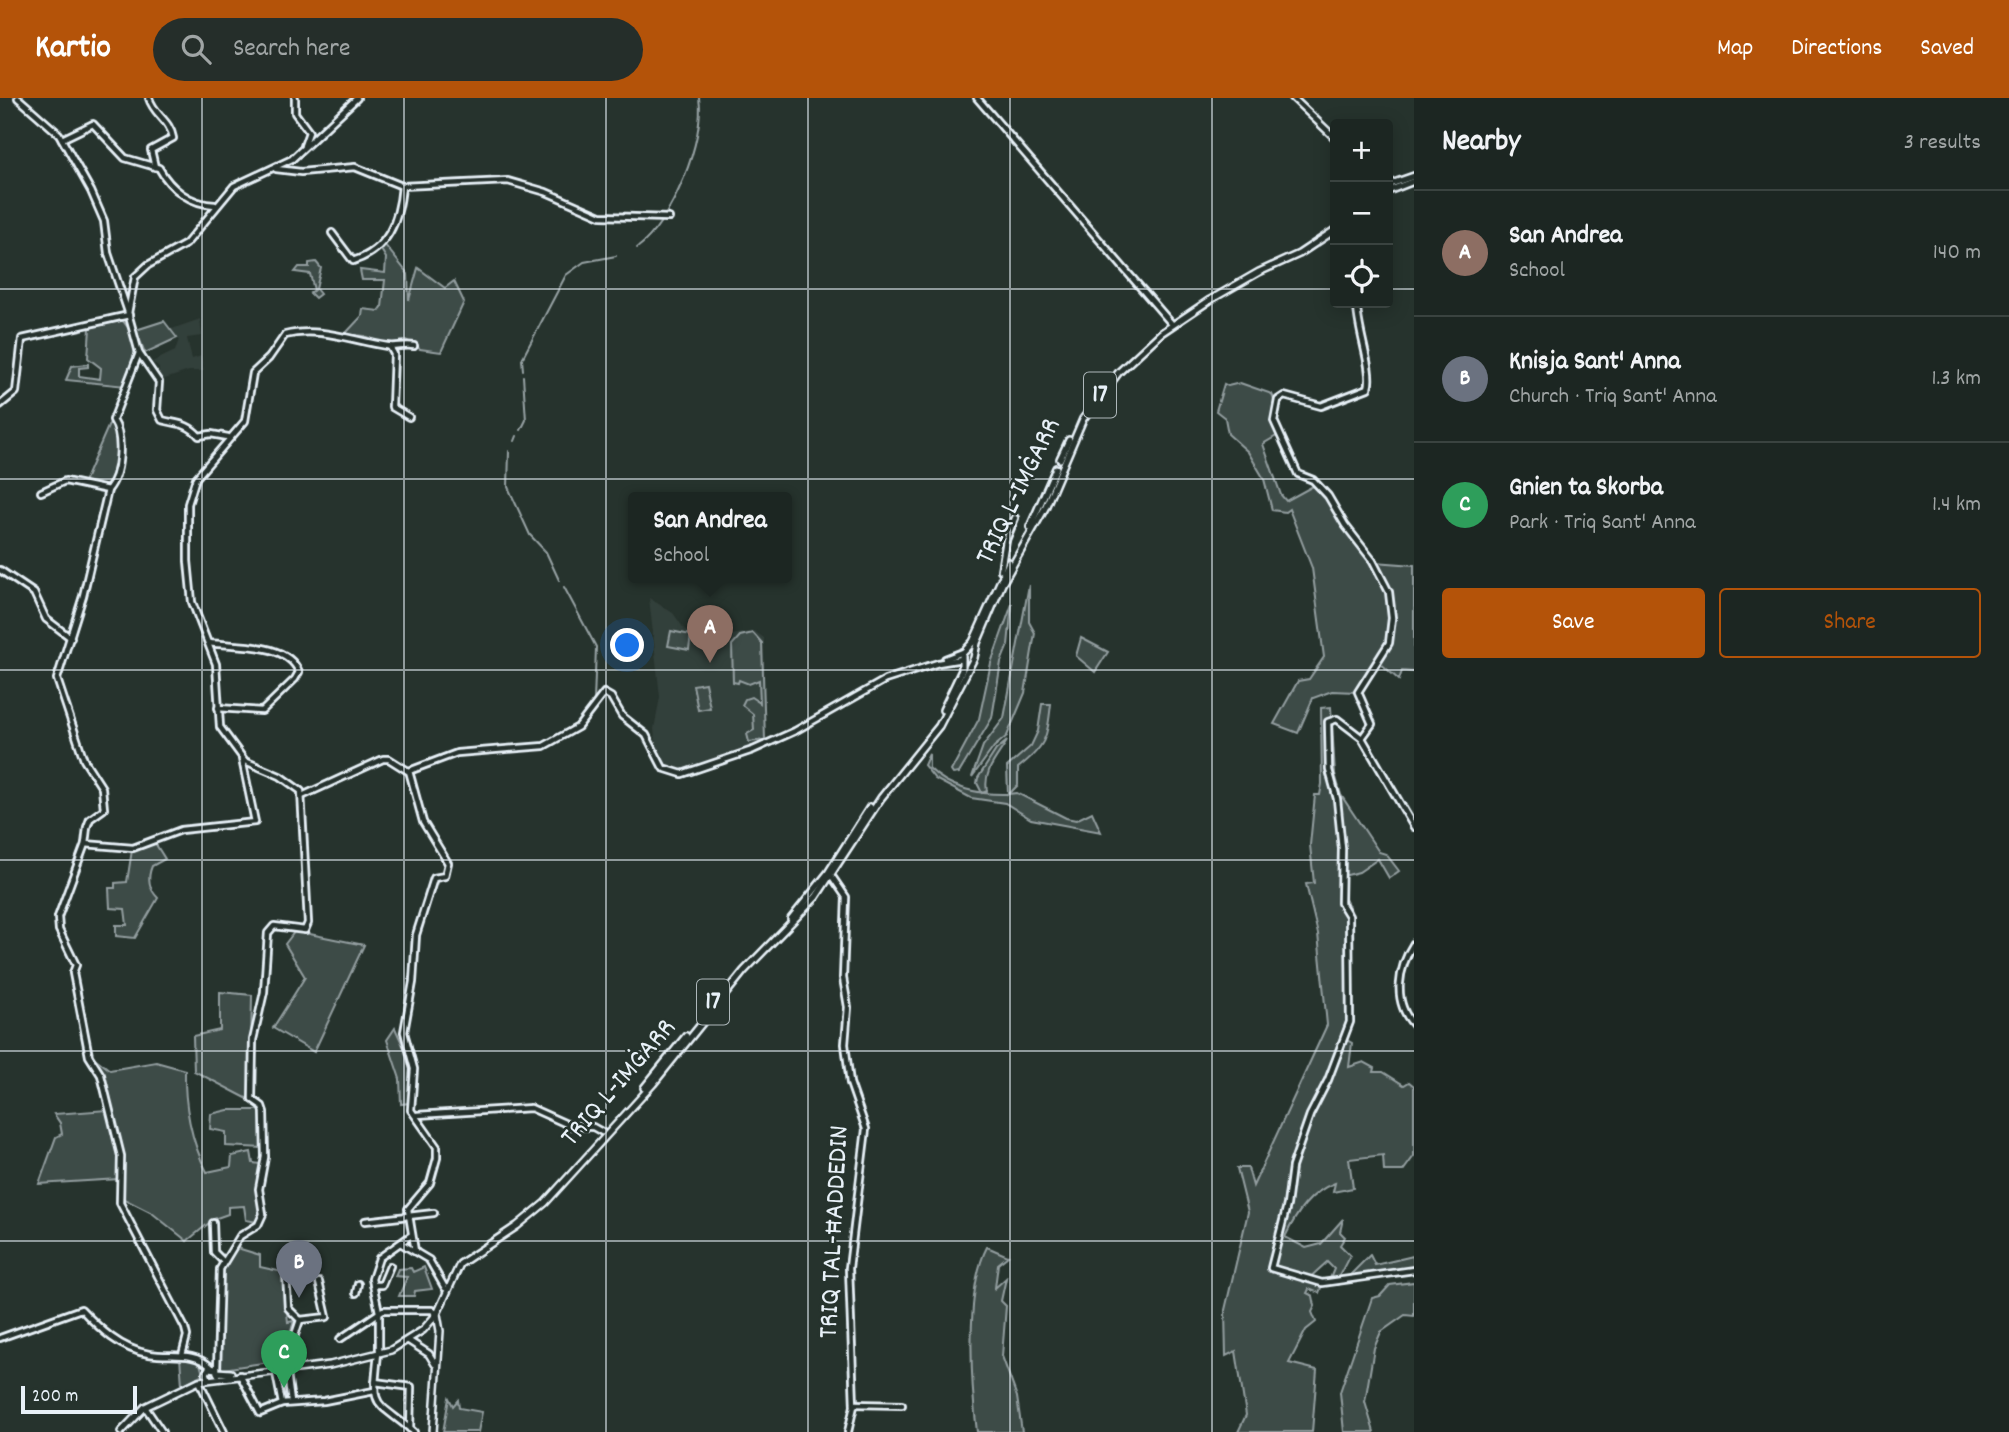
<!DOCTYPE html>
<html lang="en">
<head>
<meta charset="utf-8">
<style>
	body { margin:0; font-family:Dekko,sans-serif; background:#252e2a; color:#f1f3f6 }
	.controls { position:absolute; right:21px; top:21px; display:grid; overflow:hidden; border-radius:7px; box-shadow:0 4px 18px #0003 }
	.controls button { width:63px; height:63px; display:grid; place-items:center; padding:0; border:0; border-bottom:2px solid #3a4340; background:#1c2622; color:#f1f3f6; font:35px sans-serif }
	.scale { position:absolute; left:21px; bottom:18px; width:116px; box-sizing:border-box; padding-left:7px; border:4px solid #e8f1f8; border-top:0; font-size:19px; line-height:24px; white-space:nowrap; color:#e8f1f8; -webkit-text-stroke:5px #26332d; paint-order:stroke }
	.you { position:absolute; left:628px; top:548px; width:24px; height:24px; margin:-18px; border:5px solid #fff; border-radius:50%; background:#1a73e8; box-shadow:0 0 0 10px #1a73e833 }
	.badge { display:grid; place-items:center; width:46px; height:46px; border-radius:50%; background:#b45309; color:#fff; font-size:23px; font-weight:700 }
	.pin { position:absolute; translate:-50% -58px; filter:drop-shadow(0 2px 4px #0008) }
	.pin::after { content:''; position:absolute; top:37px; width:24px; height:21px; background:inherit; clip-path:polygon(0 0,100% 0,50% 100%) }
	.popup { position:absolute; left:628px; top:394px; width:164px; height:91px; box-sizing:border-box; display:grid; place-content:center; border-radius:7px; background:#1c2622; filter:drop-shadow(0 2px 5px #0005); font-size:23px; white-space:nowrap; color:#a0a5a5 }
	.popup b { font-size:26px; color:#f1f3f6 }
	.popup::after { content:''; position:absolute; left:50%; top:100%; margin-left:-14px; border:14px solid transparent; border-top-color:#1c2622 }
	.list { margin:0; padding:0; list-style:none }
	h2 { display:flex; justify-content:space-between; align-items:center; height:91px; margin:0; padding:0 28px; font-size:30px }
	h2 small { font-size:23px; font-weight:400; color:#a0a5a5 }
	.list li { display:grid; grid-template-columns:46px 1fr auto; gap:21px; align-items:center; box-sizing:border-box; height:126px; padding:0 28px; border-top:2px solid #3a4340 }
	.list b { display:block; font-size:26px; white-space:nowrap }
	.list p { margin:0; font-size:23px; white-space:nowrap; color:#a0a5a5 }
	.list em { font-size:23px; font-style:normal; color:#a0a5a5 }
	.actions { display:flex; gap:14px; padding:21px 28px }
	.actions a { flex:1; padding:16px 0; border:2px solid #b45309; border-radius:7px; text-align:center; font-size:24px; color:#b45309 }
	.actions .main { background:#b45309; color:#fff }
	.icon { flex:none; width:38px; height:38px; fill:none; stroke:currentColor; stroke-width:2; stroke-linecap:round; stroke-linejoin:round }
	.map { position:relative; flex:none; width:1414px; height:1334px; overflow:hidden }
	header { display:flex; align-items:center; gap:42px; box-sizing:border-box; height:98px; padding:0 35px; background:#b45309; color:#fff }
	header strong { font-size:33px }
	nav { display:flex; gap:38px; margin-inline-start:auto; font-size:24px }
	.search { width:490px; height:63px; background:#252e2a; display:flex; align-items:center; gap:18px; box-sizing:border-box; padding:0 24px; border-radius:38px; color:#a0a5a5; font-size:26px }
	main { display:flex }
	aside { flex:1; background:#1c2622 }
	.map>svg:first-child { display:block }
	.built { fill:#333f3a }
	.green { fill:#3e4b47; stroke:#939ea0; stroke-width:2 }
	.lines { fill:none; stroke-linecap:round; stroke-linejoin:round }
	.stream { stroke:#98a3a5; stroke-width:2 }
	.minor-casing { stroke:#e8f1f8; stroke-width:10 }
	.major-casing { stroke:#e8f1f8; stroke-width:10 }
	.minor { stroke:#26332d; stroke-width:4.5 }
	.major { stroke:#26332d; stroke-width:5 }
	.grid { fill:none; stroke:#e8f1f8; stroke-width:2; stroke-opacity:0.55 }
	.labels { text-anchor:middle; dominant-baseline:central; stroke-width:5; stroke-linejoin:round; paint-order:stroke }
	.shield { fill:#26332d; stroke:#aeb8bb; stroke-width:2 }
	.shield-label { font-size:26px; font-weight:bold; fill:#e8f1f8 }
	.street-label { font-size:28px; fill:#e8f1f8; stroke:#26332d }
</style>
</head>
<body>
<header>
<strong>Kartio</strong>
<div class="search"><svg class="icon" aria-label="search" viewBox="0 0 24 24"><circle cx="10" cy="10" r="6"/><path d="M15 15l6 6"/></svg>Search here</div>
<nav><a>Map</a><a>Directions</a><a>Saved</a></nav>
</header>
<main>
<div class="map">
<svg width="1414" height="1334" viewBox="0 0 1414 1334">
	<rect width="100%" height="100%" fill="#26332d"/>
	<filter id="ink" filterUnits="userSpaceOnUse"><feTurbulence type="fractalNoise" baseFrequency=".0143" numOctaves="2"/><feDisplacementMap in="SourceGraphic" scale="14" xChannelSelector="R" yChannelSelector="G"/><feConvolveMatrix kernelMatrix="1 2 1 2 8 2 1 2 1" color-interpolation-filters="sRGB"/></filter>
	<g filter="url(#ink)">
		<g class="built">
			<polygon points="200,221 202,238 187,240 192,261 201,258 204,273 189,273 159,283 159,270 152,264 175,253 179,241 169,232"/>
			<polygon points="649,500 673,515 685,532 732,537 754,533 764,540 765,645 676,675 666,668 657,656 654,631 660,599"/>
		</g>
		<g class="green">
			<polygon points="385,147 408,176 409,202 418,170 445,190 454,183 464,204 441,254 420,251 406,242 387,247 364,238 345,236 362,218 363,211 379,213 382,209 385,182 362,182 360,172 385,175 386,160 380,150"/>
			<polygon points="316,164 321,170 316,191 320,196 315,200 310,195 314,192 310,176 295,174 299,169 309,169 309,165"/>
			<path d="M121,221c21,21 13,43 5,67l-60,-6 6,-14 16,-2v3l-9,1v8l21,3 1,-11 -13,-10 2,-30z"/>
			<polygon points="164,223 177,240 145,255 136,232"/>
			<path d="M1240,285l32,11c6,12 -1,26 6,41l-15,9 18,51 5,6 29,-16 14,11 17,33 39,55 5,18 -3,45 -31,45 -24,-1 -19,7 -15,35 -24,-9 24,-43 11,-2 15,-22 -12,-89 -23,-59 -4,3 -13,-2 -8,-31 -16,-27 -20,-18 -3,-16 -9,-7 8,-27 4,2z"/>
			<polygon points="110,324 118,332 114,382 111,386 101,390 84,384"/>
			<path d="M1375,464l39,3v107l-12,-1 -3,9 -20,-18c23,-33 16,-68 -4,-100z"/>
			<polygon points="1029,487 1029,524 1035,535 1025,595 1007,638 994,649 972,679 983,648 1004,620"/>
			<polygon points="1012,506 1008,547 1001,564 992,620 959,675 953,676 951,673 979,621 991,565"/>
			<polygon points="671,533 691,537 689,552 668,548"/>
			<polygon points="753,535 762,545 765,642 749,644 747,636 754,632 753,616 742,607 745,601 751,599 760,605 759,582 749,586 739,582 738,585 733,584 732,547 740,538"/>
			<polygon points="1081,540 1108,554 1095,574 1076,558"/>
			<polygon points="705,585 710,610 698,612 693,587"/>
			<path d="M1042,606h9c-4,35 -5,42 -33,64v17l-9,9 8,-1 49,25 10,2 16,-8 9,20 -70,-13 -26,-16 -34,-5 -36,-19 -11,-14 5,-11v14c20,21 52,27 79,26l-1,-27 24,-21 7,-15z"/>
			<path d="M1331,609l4,67 6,21 38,57 7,2 13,17 -10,7 -11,-19 -19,13 -16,4v19l8,16 -3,1 3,4 2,99 -8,24 7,4 -3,24 15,-5 11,6 -1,4h9l21,13 5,-3 5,4v70l-11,15h-19l-1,-16 -34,4 4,29 -20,4 2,-9c-25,9 -39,31 -50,54l21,11 15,-4 22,-25 -3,13 5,5 -5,8 10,10 -13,25 -8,1 5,-12 -7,-7 -20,18 15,5 -3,8 -10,-4 -2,4 6,3 2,10 -3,6 4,10 -10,8 -17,33 28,7 -5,62h-74l8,-17 -10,-64 -10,5 -1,-46 23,-98 -11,-44h11l5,18 74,-161 -9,-91 -12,-50 8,-1 -4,-38 5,-50h5l2,-11 -1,-76z"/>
			<path d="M1007,643c-10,17 -24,30 -20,50l-5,2 -5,-10 1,-5 18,-28z"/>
			<path d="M155,745l10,16 -13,7c-5,12 -3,23 6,32l-23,40 -19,-2v-11h11l-2,-16 -15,-1 -1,-20h6v-5l12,-1 5,-32z"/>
			<polygon points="295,833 364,847 314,954 273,930 305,879 285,846"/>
			<polygon points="220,894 252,897 250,1002 194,973 193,938 220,932"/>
			<polygon points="395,930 412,967 409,1005 401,1006 400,981 387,942"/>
			<path d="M91,957l19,15 46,-8 29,8c-1,34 6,72 22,102l24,-5 1,-11 19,-4 2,11 8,1 -4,30 4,22 -4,6 -11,-2 -2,-14 -16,1v7l-14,5 -27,22 -35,-28 -32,-16 2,-41 -20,-82z"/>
			<polygon points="107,1012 120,1057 119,1081 39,1086 56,1039 62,1036 60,1025 54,1016"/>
			<polygon points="228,1012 262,1012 263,1050 226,1048 226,1034 210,1031 211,1016"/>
			<polygon points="234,1149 260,1157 260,1169 283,1174 288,1224 294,1223 282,1262 223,1271 219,1268 222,1169"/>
			<path d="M987,1149l21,9 -10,8 -3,24 11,-10 -5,23 5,5 -4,50 15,41 5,35h-45c-6,-47 -12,-143 10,-185z"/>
			<polygon points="1370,1157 1375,1167 1413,1158 1414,1171 1347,1180"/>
			<polygon points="424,1169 432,1191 415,1193 414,1198 399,1198 407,1179 395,1178 398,1171 411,1170 413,1174"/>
			<polygon points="1414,1184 1414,1218 1405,1217 1381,1234 1374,1250 1365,1304 1374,1334 1344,1334 1340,1294 1372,1200 1380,1198 1390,1187"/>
			<polygon points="180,1259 199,1262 203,1276 182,1287"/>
			<polygon points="449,1300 453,1308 458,1302 459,1310 482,1314 478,1334 443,1334"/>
		</g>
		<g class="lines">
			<g class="stream">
				<path d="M637,150c34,-24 69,-110 62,-150"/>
				<polyline points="523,272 522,261 566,177 584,164 616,158"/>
				<polyline points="521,332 526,322 523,278"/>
				<polyline points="515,343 517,338"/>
				<polyline points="509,353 508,389 530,437 546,454 559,482"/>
				<polyline points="564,489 596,549 594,603"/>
			</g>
			<g class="minor-casing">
				<g id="minor">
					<polyline points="18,0 59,36 91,93 104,123 108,155 128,214"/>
					<path d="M149,0c5,17 21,22 24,40l-22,12 4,17"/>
					<polyline points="295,0 295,15 309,34 304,48"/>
					<polyline points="977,0 1171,225"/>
					<polyline points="1293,0 1335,40"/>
					<path d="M62,41l31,-15 32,34 34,10c12,22 32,36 56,37"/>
					<polyline points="276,71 301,74 355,69 402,88 508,83 546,94 601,118 669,120"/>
					<path d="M332,135l21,28c35,-11 46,-40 49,-75"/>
					<path d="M1357,205c-1,24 17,68 11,85l-47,18 -37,-10 -6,4 -4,21 24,53 15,6 15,16 17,29 28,36 16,31 3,26 -3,25 -31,49 14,32 -10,14"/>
					<polyline points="390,249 394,256 392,309 409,319"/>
					<path d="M139,255l20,29 -2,28 5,10c15,4 26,3 37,16l12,-2 17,3"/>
					<polyline points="0,307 16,294 22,241 129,217"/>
					<polyline points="41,394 65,383 108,392"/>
					<polyline points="0,472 34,495 46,521 71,540"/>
					<polyline points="1004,474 1001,472 1006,442 1015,420"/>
					<path d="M209,545c27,4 77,-2 90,29l-4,7 -33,32 -44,-3"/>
					<polyline points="945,561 963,554"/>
					<polyline points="409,673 457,655 544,648 578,629 604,595 611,599 622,618 646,637 663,670 682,676 753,652 795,633 885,582 938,565 962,561"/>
					<polyline points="409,673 423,724 448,765 445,778 434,780 416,837 413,884 404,934 414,971 411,1012 437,1049 437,1060 430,1085 408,1111 415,1153"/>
					<polyline points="302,698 383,661 389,661 408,673"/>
					<polyline points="1414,729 1362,640 1337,621 1328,624 1329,672 1337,701 1342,751 1341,805 1349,818 1350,924 1328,982 1310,1017 1292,1069 1287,1107 1271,1170 1322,1185 1414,1172"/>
					<polyline points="85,746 133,750 181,732 255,724 242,661"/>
					<polyline points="831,777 846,799 843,880 848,909 845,946 850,985 866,1031 849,1170 854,1308 848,1334"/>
					<path d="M1414,845c-16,25 -22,59 0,82"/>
					<polyline points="417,1017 531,1010 571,1028 593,1029 602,1034"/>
					<polyline points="365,1123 434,1115"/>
					<polyline points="213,1125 214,1154 223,1163"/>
					<polyline points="402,1146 429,1162 445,1190"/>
					<polyline points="373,1187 382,1187 390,1168"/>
					<polyline points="356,1195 358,1186"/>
					<polyline points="300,1222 327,1219 319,1184"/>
					<path d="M0,1240l81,-29c19,20 39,40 68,45 23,4 43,-4 62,13"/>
					<polyline points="340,1241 383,1212 432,1212 437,1216"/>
					<polyline points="379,1252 379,1214 372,1181 379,1160 410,1138"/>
					<path d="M378,1255c-6,58 -6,44 36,79"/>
					<path d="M182,1257l5,-19 -2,-8 -65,-125 1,-47 -20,-81 -12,-19 -16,-83 3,-8 -17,-35 -1,-13 27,-73 2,-17 3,-8 14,-10 -2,-21 -18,-28 -27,-81 26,-83 25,-106c13,-15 16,-53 5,-70l26,-67 -11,-40 7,-36 13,-12 38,-21 48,-58 58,-27 65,-61"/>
					<path d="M217,1272l3,-101 20,-33 18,-11 5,-11 -4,-25 6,-32 -1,-45 -2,-6 -10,-7 1,-59 11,-48 4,-59 6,-7 31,4 3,-7 -7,-132 -21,-15 -35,-15 -25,-34 -4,-63 -24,-62 -4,-41v-57l8,-26 49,-57 8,-48 16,-15 16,-23c34,-9 69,6 102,11 9,2 17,-2 27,0"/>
					<polyline points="283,1273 300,1222 288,1210 286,1174"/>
					<polyline points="276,1275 282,1306"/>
					<polyline points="287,1275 291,1304"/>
					<polyline points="240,1277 260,1315 282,1306 324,1303 374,1293"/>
					<polyline points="199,1283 224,1334"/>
					<polyline points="375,1284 411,1289 410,1331"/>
					<polyline points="854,1306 902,1307"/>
					<polyline points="145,1309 162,1334"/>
				</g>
			</g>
			<g class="major-casing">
				<g id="major">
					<polyline points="1388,87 1414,78"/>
					<polyline points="1388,93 1414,83"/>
					<polyline points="1060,361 1069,342"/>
					<polyline points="1030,429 1056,370"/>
					<polyline points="943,612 962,572 962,556 973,544 1009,464"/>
					<polyline points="791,821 828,775 870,709"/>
					<polyline points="644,990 686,938"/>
					<polyline points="409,1243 429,1256 435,1266"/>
					<polyline points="217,1274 231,1275"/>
					<polyline points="208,1280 206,1275 209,1270 216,1271 218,1276"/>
					<polyline points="121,1334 145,1309 199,1283 330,1267 391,1252 423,1232 437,1216 460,1166 517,1128 545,1105 653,986 744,873 816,799 881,700 939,628 974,560 977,545 1002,486 1045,410 1083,321 1119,274 1161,235 1210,202 1259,174 1299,156 1335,132"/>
					<polyline points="433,1334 440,1233 437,1216"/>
				</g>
			</g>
			<use href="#minor" class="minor"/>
			<use href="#major" class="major"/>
		</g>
	</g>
	<path class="grid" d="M202,0v1334M404,0v1334M606,0v1334M808,0v1334M1010,0v1334M1212,0v1334M0,191h1335M1388,191h26M0,381h1414M0,572h1414M0,762h1414M0,953h1414M0,1143h1414"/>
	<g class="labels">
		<g class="shield">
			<rect x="1084" y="274.5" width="32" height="45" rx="5"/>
			<rect x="697" y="881.5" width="32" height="45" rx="5"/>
		</g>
		<g class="shield-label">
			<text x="1100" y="297">17</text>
			<text x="713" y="904">17</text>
		</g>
		<g class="street-label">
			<text transform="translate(1020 394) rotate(-64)">TRIQ L-IMĠARR</text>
			<text transform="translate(620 986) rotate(-49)">TRIQ L-IMĠARR</text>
			<text transform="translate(836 1134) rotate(-87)">TRIQ TAL-ĦADDEDIN</text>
		</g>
	</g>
</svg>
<div class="controls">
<button>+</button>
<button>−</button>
<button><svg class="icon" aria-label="locate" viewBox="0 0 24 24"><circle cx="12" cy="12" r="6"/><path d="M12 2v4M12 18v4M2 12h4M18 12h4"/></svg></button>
</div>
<div class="scale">200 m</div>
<div class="you"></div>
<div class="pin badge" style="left:710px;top:565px;background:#8d6e63">A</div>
<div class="popup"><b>San Andrea</b>School</div>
<div class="pin badge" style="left:299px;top:1200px;background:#6b7280">B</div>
<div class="pin badge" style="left:284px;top:1290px;background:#2e9e5b">C</div>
</div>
<aside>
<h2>Nearby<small>3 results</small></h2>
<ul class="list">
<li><span class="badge" style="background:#8d6e63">A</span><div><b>San Andrea</b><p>School</p></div><em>140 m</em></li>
<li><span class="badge" style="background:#6b7280">B</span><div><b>Knisja Sant' Anna</b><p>Church · Triq Sant' Anna</p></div><em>1.3 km</em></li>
<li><span class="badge" style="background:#2e9e5b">C</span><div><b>Gnien ta Skorba</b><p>Park · Triq Sant' Anna</p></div><em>1.4 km</em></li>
</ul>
<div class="actions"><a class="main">Save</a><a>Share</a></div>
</aside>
</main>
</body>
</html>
